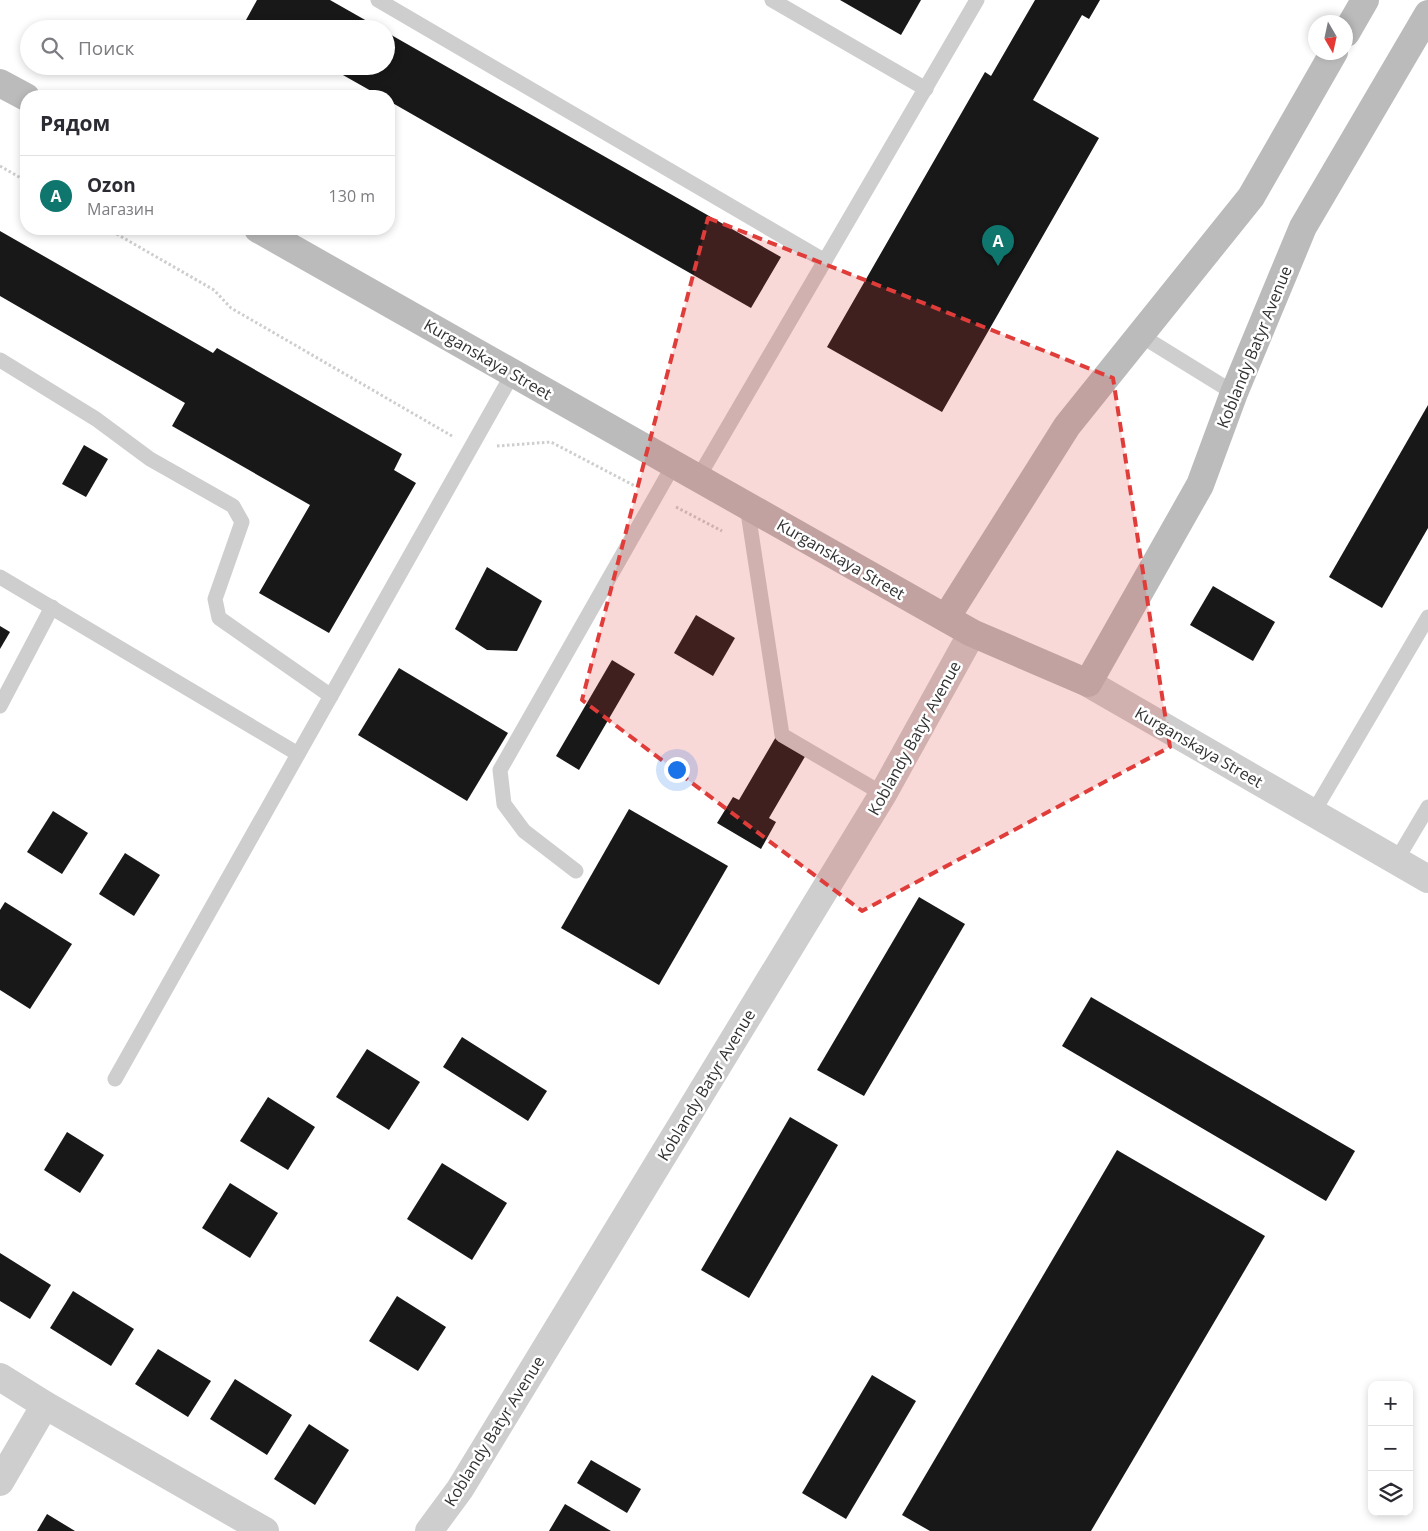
<!DOCTYPE html>
<html lang="ru">
<head>
<meta charset="utf-8">
<style>
	body { margin:0; font-family:"Open Sans",sans-serif; background:#f2f2f3; color:#2b2b33 }
	.controls { position:absolute; right:15px; bottom:15px; display:grid; overflow:hidden; border-radius:10px; box-shadow:0 2px 8px #0003 }
	.controls button { width:45px; height:45px; display:grid; place-items:center; padding:0; border:0; border-bottom:1px solid #e1e1e2; background:#fff; color:#2b2b33; font:25px sans-serif }
	.compass { position:absolute; left:1308px; top:15px; width:45px; height:45px; border-radius:50%; background:#fff; box-shadow:0 2px 8px #0003; rotate:171deg }
	.you { position:absolute; left:676px; top:769px; width:18px; height:18px; margin:-12px; border:4px solid #fff; border-radius:50%; background:#1a73e8; box-shadow:0 0 0 8px #1a73e833 }
	.badge { display:grid; place-items:center; width:32px; height:32px; border-radius:50%; background:#0f766e; color:#fff; font-size:16px; font-weight:700 }
	.pin { position:absolute; translate:-50% -41px; filter:drop-shadow(0 1px 2px #0008) }
	.pin::after { content:''; position:absolute; top:26px; width:18px; height:15px; background:inherit; clip-path:polygon(0 0,100% 0,50% 100%) }
	.list { margin:0; padding:0; list-style:none }
	h2 { display:flex; justify-content:space-between; align-items:center; height:65px; margin:0; padding:0 20px; font-size:21px }
	h2 small { font-size:16px; font-weight:400; color:#7c7c81 }
	.list li { display:grid; grid-template-columns:32px 1fr auto; gap:15px; align-items:center; box-sizing:border-box; height:80px; padding:0 20px; border-top:1px solid #e1e1e2 }
	.list b { display:block; font-size:19px; white-space:nowrap }
	.list p { margin:0; font-size:16px; white-space:nowrap; color:#7c7c81 }
	.list em { font-size:16px; font-style:normal; color:#7c7c81 }
	.icon { flex:none; width:28px; height:28px; fill:none; stroke:currentColor; stroke-width:2; stroke-linecap:round; stroke-linejoin:round }
	.map { position:relative; flex:none; width:1428px; height:1531px; overflow:hidden }
	.search { position:absolute; background:#fff; box-shadow:0 2px 8px #0003; left:20px; top:20px; width:375px; height:55px; display:flex; align-items:center; gap:12px; box-sizing:border-box; padding:0 18px; border-radius:28px; color:#7c7c81; font-size:19px }
	.panel { position:absolute; background:#fff; box-shadow:0 2px 8px #0003; left:20px; top:90px; width:375px; height:145px; border-radius:20px }
	.map>svg:first-child { display:block }
	.building { fill:#181818 }
	.lines { fill:none; stroke-linecap:round; stroke-linejoin:round }
	.path { stroke:#cecece; stroke-width:3; stroke-dasharray:2.5 2.5; stroke-linecap:butt }
	.lane { stroke:#cecece; stroke-width:15 }
	.street { stroke:#cecece; stroke-width:28 }
	.secondary { stroke:#bbb; stroke-width:28 }
	.marked { fill:#e03d3a; fill-opacity:0.2; stroke:#e03d3a; stroke-width:4; stroke-dasharray:10 6; stroke-linejoin:round }
	.labels { text-anchor:middle; dominant-baseline:central; stroke-width:5; stroke-linejoin:round; paint-order:stroke }
	.street-label { font-size:16px; fill:#313131; stroke:#fff }
</style>
</head>
<body>
<div class="map">
<svg width="1428" height="1531" viewBox="0 0 1428 1531">
	<rect width="100%" height="100%" fill="#fff"/>
	<g class="building">
		<polygon points="257,0 330,0 381,29 262,29 246,20"/>
		<polygon points="840,0 921,0 901,35"/>
		<polygon points="1035,0 1100,0 1089,19 1082,15 1033,100 1099,138 942,412 827,347 985,72 991,76"/>
		<polygon points="386,32 781,257 751,308 389,101 389,96 380,96 327,66 386,66"/>
		<polygon points="0,231 213,353 217,348 402,454 394,470 416,483 329,633 259,593 310,505 172,426 185,403 0,296"/>
		<polygon points="1428,405 1428,528 1382,608 1329,577"/>
		<polygon points="84,445 108,459 86,497 62,484"/>
		<polygon points="487,567 542,601 517,651 487,650 455,629"/>
		<polygon points="1213,586 1275,622 1253,661 1190,625"/>
		<polygon points="696,615 735,638 713,676 674,653"/>
		<polygon points="0,626 10,632 0,649"/>
		<polygon points="612,660 635,674 579,770 556,756"/>
		<polygon points="399,668 508,733 467,801 358,735"/>
		<polygon points="780,730 810,748 769,818 776,822 761,849 717,823 733,797 739,800"/>
		<polygon points="629,809 728,866 659,985 561,928"/>
		<polygon points="53,811 88,833 62,874 27,852"/>
		<polygon points="125,853 160,875 134,916 99,894"/>
		<polygon points="919,897 965,924 864,1096 817,1070"/>
		<polygon points="5,902 72,944 30,1009 0,990 0,910"/>
		<polygon points="1091,997 1355,1151 1326,1201 1062,1046"/>
		<polygon points="462,1037 547,1091 528,1121 443,1067"/>
		<polygon points="367,1049 420,1082 389,1130 336,1097"/>
		<polygon points="268,1097 315,1127 288,1170 240,1141"/>
		<polygon points="790,1117 838,1145 749,1298 701,1270"/>
		<polygon points="67,1132 104,1155 80,1193 44,1170"/>
		<polygon points="1117,1150 1265,1236 1091,1531 930,1531 902,1515"/>
		<polygon points="442,1163 507,1203 472,1260 407,1219"/>
		<polygon points="230,1183 278,1213 250,1258 202,1228"/>
		<polygon points="0,1253 51,1285 30,1319 0,1301"/>
		<polygon points="73,1291 134,1329 111,1366 50,1328"/>
		<polygon points="397,1296 446,1327 418,1371 369,1341"/>
		<polygon points="158,1349 211,1381 188,1417 135,1384"/>
		<polygon points="872,1375 916,1401 846,1519 802,1493"/>
		<polygon points="235,1379 292,1415 267,1455 210,1419"/>
		<polygon points="309,1424 349,1450 315,1505 274,1479"/>
		<polygon points="591,1460 641,1489 627,1513 577,1483"/>
		<polygon points="565,1504 611,1531 549,1531"/>
		<polygon points="47,1514 75,1531 37,1531"/>
	</g>
	<g class="lines">
		<g class="path">
			<polyline points="0,166 26,181"/>
			<polyline points="108,229 214,290 231,308 452,436"/>
			<polyline points="497,446 551,442 635,486"/>
			<polyline points="676,507 722,531"/>
		</g>
		<g class="lane">
			<polyline points="378,0 825,261"/>
			<polyline points="772,0 926,89"/>
			<polyline points="1140,335 1234,393"/>
			<polyline points="0,360 96,419 150,459 233,506 242,522 215,599 219,618 331,696"/>
			<polyline points="698,478 977,0"/>
			<polyline points="747,506 782,735 883,794"/>
			<polyline points="0,577 298,754"/>
			<polyline points="0,706 52,607"/>
			<polyline points="1313,813 1428,617"/>
			<polyline points="1396,861 1428,807"/>
			<polyline points="576,871 524,831 504,804 500,770 674,464"/>
			<polyline points="115,1079 513,373"/>
		</g>
		<g class="street">
			<polyline points="1088,683 1428,879"/>
			<polyline points="0,1377 45,1405 265,1531"/>
			<polyline points="0,1482 45,1405"/>
			<polyline points="429,1531 460,1489 883,794 972,633"/>
		</g>
		<g class="secondary">
			<polyline points="1346,33 1365,0"/>
			<polyline points="0,83 26,97"/>
			<polyline points="258,229 972,633 1088,683 1200,485 1234,393 1303,227 1428,14"/>
			<polyline points="946,618 1067,426 1251,197 1334,52"/>
		</g>
	</g>
	<path class="marked" d="M708,218l405,160 57,369 -308,164 -280,-211z"/>
	<g class="labels">
		<g class="street-label">
			<text transform="translate(1254 347) rotate(-68)">Koblandy Batyr Avenue</text>
			<text transform="translate(488 359) rotate(30)">Kurganskaya Street</text>
			<text transform="translate(841 559) rotate(30)">Kurganskaya Street</text>
			<text transform="translate(914 738) rotate(-61)">Koblandy Batyr Avenue</text>
			<text transform="translate(1199 747) rotate(30)">Kurganskaya Street</text>
			<text transform="translate(706 1085) rotate(-59)">Koblandy Batyr Avenue</text>
			<text transform="translate(494 1431) rotate(-58)">Koblandy Batyr Avenue</text>
		</g>
	</g>
</svg>
<div class="controls">
<button>+</button>
<button>−</button>
<button><svg class="icon" aria-label="layers" viewBox="0 0 24 24"><path d="M12 4l9 5-9 5-9-5zM3 14l9 5 9-5"/></svg></button>
</div>
<svg class="compass" viewBox="-18 -18 36 36"><path d="M0-13l5 13h-10z" fill="#e53935"/><path d="M0 13l5-13h-10z" fill="#7c7c81"/></svg>
<div class="you"></div>
<div class="pin badge" style="left:998px;top:266px">A</div>
<div class="search"><svg class="icon" aria-label="search" viewBox="0 0 24 24"><circle cx="10" cy="10" r="6"/><path d="M15 15l6 6"/></svg>Поиск</div>
<section class="panel">
<h2>Рядом<small></small></h2>
<ul class="list">
<li><span class="badge">A</span><div><b>Ozon</b><p>Магазин</p></div><em>130 m</em></li>
</ul>
</section>
</div>
</body>
</html>
